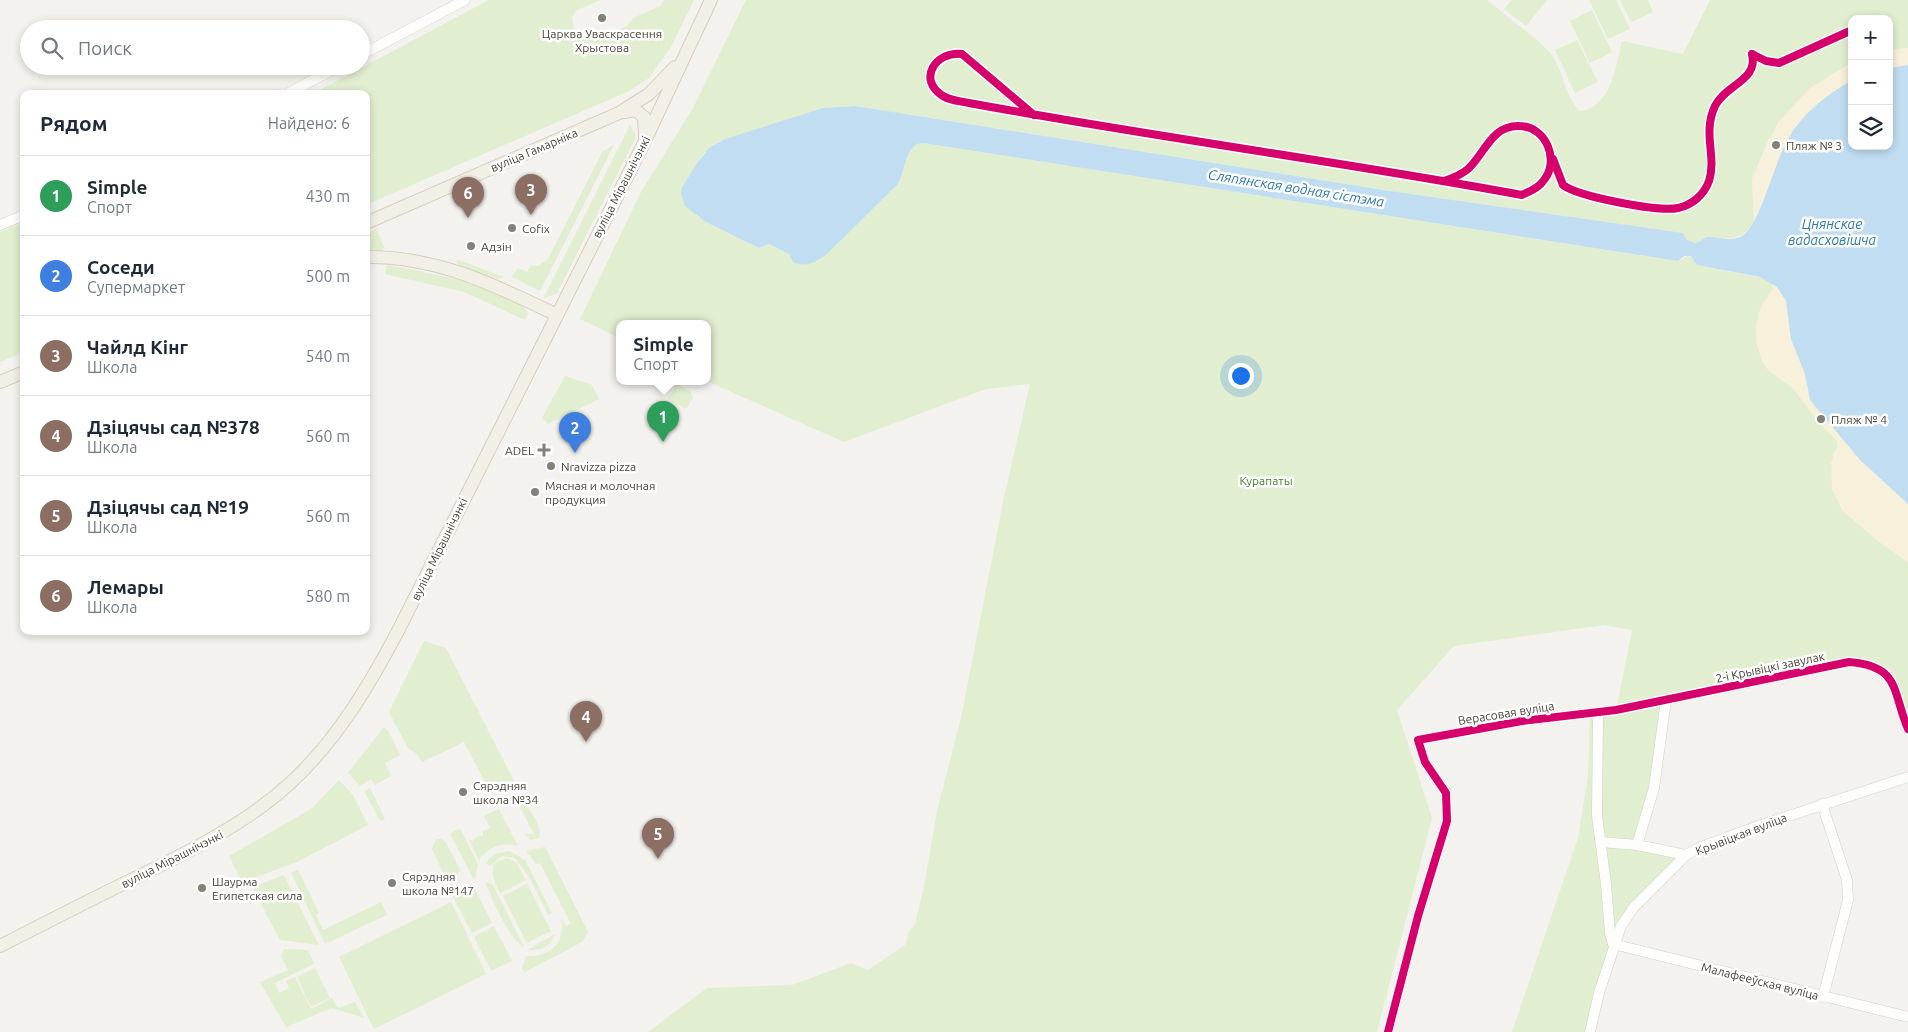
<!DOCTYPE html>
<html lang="ru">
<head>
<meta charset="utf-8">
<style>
	body { margin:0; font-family:Ubuntu,sans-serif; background:#f2f2f3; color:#1f2937 }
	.controls { position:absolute; right:15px; top:15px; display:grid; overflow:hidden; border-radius:10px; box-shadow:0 2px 8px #0003 }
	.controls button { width:45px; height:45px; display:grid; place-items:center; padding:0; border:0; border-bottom:1px solid #e0e1e3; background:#fff; color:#1f2937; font:25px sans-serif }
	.you { position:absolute; left:1240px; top:375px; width:18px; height:18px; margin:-12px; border:4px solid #fff; border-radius:50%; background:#1a73e8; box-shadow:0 0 0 8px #1a73e833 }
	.badge { display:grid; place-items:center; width:32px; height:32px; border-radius:50%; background:#db2777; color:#fff; font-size:16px; font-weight:700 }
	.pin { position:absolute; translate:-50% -41px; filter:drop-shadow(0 1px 2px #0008) }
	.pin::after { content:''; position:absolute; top:26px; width:18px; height:15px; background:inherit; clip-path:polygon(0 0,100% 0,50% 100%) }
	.popup { position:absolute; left:616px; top:320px; width:95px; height:65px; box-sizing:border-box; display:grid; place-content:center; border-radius:10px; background:#fff; filter:drop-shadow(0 1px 4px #0005); font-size:16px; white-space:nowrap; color:#747a83 }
	.popup b { font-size:19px; color:#1f2937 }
	.popup::after { content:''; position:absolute; left:50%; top:100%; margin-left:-10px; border:10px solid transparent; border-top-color:#fff }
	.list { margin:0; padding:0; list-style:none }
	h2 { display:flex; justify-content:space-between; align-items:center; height:65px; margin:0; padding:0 20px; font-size:21px }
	h2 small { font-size:16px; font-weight:400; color:#747a83 }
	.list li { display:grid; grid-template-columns:32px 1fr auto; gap:15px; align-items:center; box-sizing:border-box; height:80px; padding:0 20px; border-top:1px solid #e0e1e3 }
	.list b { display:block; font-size:19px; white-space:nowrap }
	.list p { margin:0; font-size:16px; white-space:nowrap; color:#747a83 }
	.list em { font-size:16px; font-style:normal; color:#747a83 }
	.icon { flex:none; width:28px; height:28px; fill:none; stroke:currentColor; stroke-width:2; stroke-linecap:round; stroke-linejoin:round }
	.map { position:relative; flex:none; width:1908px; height:1032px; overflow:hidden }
	.search { position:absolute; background:#fff; box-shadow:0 2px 8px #0003; left:20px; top:20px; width:350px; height:55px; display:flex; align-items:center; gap:12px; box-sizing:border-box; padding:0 18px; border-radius:28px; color:#747a83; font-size:19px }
	.panel { position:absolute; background:#fff; box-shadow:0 2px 8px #0003; left:20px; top:90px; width:350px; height:545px; border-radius:10px }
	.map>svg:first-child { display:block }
	.green { fill:#e1eecf }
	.sand { fill:#f7f0da }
	.water { fill:#c0ddf1 }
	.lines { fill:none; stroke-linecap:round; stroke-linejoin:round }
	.minor-casing { stroke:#d2d0cb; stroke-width:11 }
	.major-casing { stroke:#d6cebb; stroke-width:14 }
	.minor { stroke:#fdfdfc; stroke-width:10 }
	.major { stroke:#f2efe6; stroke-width:12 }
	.cycleway-casing { stroke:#fff; stroke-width:11 }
	.cycleway { stroke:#d6006c; stroke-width:8 }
	.poi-dot { fill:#868178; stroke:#fff; stroke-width:2 }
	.labels { text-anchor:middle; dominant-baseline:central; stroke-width:5; stroke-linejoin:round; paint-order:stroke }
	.poi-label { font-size:12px; fill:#4b4439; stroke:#fff; text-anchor:start }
	.street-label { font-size:12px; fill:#4b4439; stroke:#fff }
	.park-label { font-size:12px; fill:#4a7f2a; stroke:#fff }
	.water-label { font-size:14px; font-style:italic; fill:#2e7ab2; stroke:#fff }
</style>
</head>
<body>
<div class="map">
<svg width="1908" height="1032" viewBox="0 0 1908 1032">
	<rect width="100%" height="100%" fill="#f4f2ee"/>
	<g class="green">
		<polygon points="489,0 601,0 577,10 572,17 574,30 583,39 592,40 627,26 633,18 660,6 664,0 694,0 671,47 649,78 629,91 366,205 366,94 312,94"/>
		<path d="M746,0h741c17,15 49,37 63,53 14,17 14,43 30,58 31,-3 36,-45 42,-70l61,13 27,-54h198v48l-19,2v-31h-37v44l-23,13 -60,63 -17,40 2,42c-11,20 -25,17 -46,18 -6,0 -9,4 -16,4l-5,-3 -5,-7 -299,-43 -528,-84 -32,2 -103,33 -16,12 -22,34 15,30 62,31 10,-4 20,10 39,-1 69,-68c9,-12 7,-41 26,-42l755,118 10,-5 6,2 3,7 69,14 6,3 1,7 -15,25 19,63 16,11 44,53 1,5 -5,9 9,55 36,31 30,21v167l-15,-46 -28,-20 -199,37 -12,88 -17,57 49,10 -59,61 -37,116h-78l66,-194 10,-61 2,-64 26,-3 16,-80 -28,-5 -150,21 -57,64 35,108 -55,214h-729l59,-44 85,-3 59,-22 17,7 37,-25 5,-16 4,-2 10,-41 13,-75 24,-93 43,-221 26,-113 -44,5 -142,53 -137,-61v-58h-88v15l-39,-19 61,-127 52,-84z"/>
		<polygon points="1512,0 1547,0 1526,26 1504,9"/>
		<polygon points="1589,0 1616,0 1630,29 1608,39"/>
		<polygon points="1620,0 1648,0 1653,12 1631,22"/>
		<polygon points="1592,10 1612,52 1590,63 1570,21"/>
		<polygon points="1577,40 1598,82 1575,93 1555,50"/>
		<polygon points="630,125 635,134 635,139 557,293 543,299"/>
		<polygon points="614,145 540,291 512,277 518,268 527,272 531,265 538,266 548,259 603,151"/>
		<polygon points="24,222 24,352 0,362 0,232"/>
		<polygon points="376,229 384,247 382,253 370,252 366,246 367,234"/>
		<polygon points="456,259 504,277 498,279 458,265"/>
		<path d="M387,265c31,6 125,21 141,48l-3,7 -61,-28 -79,-18z"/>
		<polygon points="565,376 592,385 599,399 548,424 542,418"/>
		<polygon points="677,384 691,392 693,398 686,409 668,399"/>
		<polygon points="424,641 446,648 515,783 491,794 464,742 422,762 417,754 408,748 389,712"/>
		<polygon points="384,727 389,732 400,755 385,763 391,776 375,785 371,779 360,786 348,773"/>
		<polygon points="339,780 353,795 368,825 297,862 242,882 229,856 311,809"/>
		<polygon points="370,788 385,819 380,821 364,791"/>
		<path d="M518,800c10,3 25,28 21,38l-8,2 -6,-6h9l-14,-27 -10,-2 2,-3z"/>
		<path d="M499,809l19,37c-16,-4 -30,0 -39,15l-10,-22 3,2 6,-5h5v-5l7,-3 -6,-12z"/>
		<polygon points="460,828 478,864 475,879 473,878 450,834"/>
		<polygon points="436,839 442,839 447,844 460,870 456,878 450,879 444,875 432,849"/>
		<path d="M545,847l43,85 -6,10 -57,30 -3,-3 4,-13c24,2 41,-14 35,-39l5,9 5,-2 -31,-61 -4,1 -10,-13z"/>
		<polygon points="510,851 526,861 552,913 548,915 531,880 515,858 502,856 490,866 485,863 494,854"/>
		<path d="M507,858l9,4 10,18 -26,13c-7,-13 -15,-31 7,-35z"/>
		<polygon points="298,870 319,913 316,915 323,930 381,902 387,915 325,944 291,873"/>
		<polygon points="284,875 319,945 280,940 252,887"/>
		<path d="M485,882l8,3 31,62c-15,-7 -32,-49 -39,-65z"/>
		<polygon points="527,884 551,931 527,943 503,896"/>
		<polygon points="473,885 492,923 472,933 452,895"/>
		<polygon points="451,902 486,974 374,1029 339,957"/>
		<polygon points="494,926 512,961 491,971 474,937"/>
		<path d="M555,934c-4,13 -15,17 -28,16z"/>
		<polygon points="284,949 308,950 314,964 275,983 279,993 289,988 286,981 295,977 311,1009 332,998 338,1008 355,1002 364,1018 332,1008 286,1027 260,982 288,970 281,957"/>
		<polygon points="315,968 330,998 311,1007 297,977"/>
	</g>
	<g class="sand">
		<polygon points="1908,48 1908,65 1889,68 1889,50"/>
		<path d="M1852,63v17c-69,41 -68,74 -98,141l-2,-42 26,-57 32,-34z"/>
		<polygon points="1772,282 1777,287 1786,301 1791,339 1805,374 1807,390 1849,446 1871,471 1908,504 1908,562 1878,541 1842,510 1832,489 1831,463 1838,446 1837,441 1818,422 1793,388 1768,370 1762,362 1756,341 1756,325 1762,305 1773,289"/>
	</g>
	<path class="water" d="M1908,65v439l-48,-44 -50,-60 -5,-26 -14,-35 -5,-38 -9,-14 -17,-10 -63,-12 -6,-9h-7l-6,5 -755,-118c-19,1 -17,30 -26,42l-69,68c-11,9 -20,14 -34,10l-5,-9 -20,-10 -10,4 -55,-27 -19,-15 -4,-12 1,-7 16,-25 11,-14 16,-9 98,-31 32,-2 528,84 300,43 4,7 8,3c6,-1 9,-6 13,-6 12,0 23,5 34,-1 18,-10 33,-76 46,-97 15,-26 38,-44 64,-59v66h37v-78z"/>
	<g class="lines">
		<g class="minor-casing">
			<g id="minor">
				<polyline points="361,55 465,0"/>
				<polyline points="287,94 339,66"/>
				<polyline points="0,225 24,215"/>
				<polyline points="1598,713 1597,816 1606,884 1610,933 1613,944"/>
				<polyline points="1822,804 1847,880 1848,900 1823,997"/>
				<polyline points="1601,842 1637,845 1686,855"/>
				<polyline points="1637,845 1654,788 1666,700"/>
				<polyline points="1613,944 1908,1017"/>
				<path d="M1388,1032l30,-116 29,-95 -1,-28 -21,-31 -7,-22 104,-19 94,-11 233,-48c52,4 43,30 59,67"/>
				<polyline points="1590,1032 1599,993 1621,926 1634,907 1686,855 1701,847 1761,825 1908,777"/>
			</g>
		</g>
		<g class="major-casing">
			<g id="major">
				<polyline points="624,112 635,110 644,117 645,137"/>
				<polyline points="366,223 619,113 649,94 675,67"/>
				<path d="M366,257c70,-1 129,28 191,58"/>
				<polyline points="0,382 24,372"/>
				<path d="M0,946c43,-22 86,-44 129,-65 55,-27 112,-54 158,-95 49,-44 82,-100 112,-157l245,-486 67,-143"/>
			</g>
		</g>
		<use href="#minor" class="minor"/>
		<use href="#major" class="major"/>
		<g class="cycleway-casing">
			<g id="cycleway">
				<polyline points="1752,54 1766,61 1779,63 1852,30"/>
				<path d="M1034,115l-72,-61c-27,-3 -45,26 -19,42 8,5 17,5 26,7 184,34 369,58 553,92 8,-4 17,-7 22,-15 16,-20 2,-54 -25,-54 -27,-1 -34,27 -51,43 -7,6 -15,9 -24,12"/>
				<path d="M1553,159l10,26c16,12 96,27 115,23 14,-3 26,-13 31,-27 8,-25 -7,-47 6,-75 10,-21 44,-26 37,-52"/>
				<path d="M1388,1032l30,-116 29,-95 -1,-28 -21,-31 -7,-22 104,-19 94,-11 233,-48c52,4 43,30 59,67"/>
			</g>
		</g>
		<use href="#cycleway" class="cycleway"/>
	</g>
	<g class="poi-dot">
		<circle cx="602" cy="18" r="5"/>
		<circle cx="1776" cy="145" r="5"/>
		<circle cx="512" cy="228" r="5"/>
		<circle cx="471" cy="246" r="5"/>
		<circle cx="1821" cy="419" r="5"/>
		<path d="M541.5 442.5h5v5h5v5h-5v5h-5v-5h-5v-5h5z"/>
		<circle cx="551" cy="466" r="5"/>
		<circle cx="535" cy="492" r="5"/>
		<circle cx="463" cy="792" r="5"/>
		<circle cx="392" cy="883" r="5"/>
		<circle cx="202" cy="888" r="5"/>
	</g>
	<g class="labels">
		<g class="poi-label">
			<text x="602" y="33" text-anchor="middle">Царква Уваскрасення<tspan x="602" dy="14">Хрыстова</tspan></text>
			<text x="1786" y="145">Пляж № 3</text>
			<text x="522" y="228">Cofix</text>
			<text x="481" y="246">Адзін</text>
			<text x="1831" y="419">Пляж № 4</text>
			<text x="534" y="450" text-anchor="end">ADEL</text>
			<text x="561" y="466">Nravizza pizza</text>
			<text x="545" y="485">Мясная и молочная<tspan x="545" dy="14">продукция</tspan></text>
			<text x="473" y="785">Сярэдняя<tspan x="473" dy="14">школа №34</tspan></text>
			<text x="402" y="876">Сярэдняя<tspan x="402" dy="14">школа №147</tspan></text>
			<text x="212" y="881">Шаурма<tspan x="212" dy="14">Египетская сила</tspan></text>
		</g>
		<g class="street-label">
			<text transform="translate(534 150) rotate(-23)">вуліца Гамарніка</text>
			<text transform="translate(621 187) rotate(-63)">вуліца Мірашнічэнкі</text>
			<text transform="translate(439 549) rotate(-64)">вуліца Мірашнічэнкі</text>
			<text transform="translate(1770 667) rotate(-12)">2-і Крывіцкі завулак</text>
			<text transform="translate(1506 713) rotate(-9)">Верасовая вуліца</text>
			<text transform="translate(1741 834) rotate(-21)">Крывіцкая вуліца</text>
			<text transform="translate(172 859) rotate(-27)">вуліца Мірашнічэнкі</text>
			<text transform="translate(1760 981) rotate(14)">Малафееўская вуліца</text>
		</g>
		<g class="park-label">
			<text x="1266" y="480">Курапаты</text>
		</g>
		<g class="water-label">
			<text transform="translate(1296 188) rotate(9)">Сляпянская водная сістэма</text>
			<text x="1832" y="224">Цнянскае<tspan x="1832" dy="16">вадасховішча</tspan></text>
		</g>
	</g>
</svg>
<div class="controls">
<button>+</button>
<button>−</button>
<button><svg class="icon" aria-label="layers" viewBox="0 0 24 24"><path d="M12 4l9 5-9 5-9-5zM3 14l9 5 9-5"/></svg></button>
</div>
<div class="you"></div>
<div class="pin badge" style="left:663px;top:442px;background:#2e9e5b">1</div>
<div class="popup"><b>Simple</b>Спорт</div>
<div class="pin badge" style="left:575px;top:453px;background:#3f7fe0">2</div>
<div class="pin badge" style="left:531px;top:215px;background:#8d6e63">3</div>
<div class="pin badge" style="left:586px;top:742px;background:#8d6e63">4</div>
<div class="pin badge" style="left:658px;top:859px;background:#8d6e63">5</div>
<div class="pin badge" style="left:468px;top:218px;background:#8d6e63">6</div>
<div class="search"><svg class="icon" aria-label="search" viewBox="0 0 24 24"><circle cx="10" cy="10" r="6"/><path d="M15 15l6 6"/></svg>Поиск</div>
<section class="panel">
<h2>Рядом<small>Найдено: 6</small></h2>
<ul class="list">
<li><span class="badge" style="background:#2e9e5b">1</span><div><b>Simple</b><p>Спорт</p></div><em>430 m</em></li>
<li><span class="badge" style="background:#3f7fe0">2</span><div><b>Соседи</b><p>Супермаркет</p></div><em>500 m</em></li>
<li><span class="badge" style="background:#8d6e63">3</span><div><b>Чайлд Кінг</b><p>Школа</p></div><em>540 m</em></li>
<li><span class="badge" style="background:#8d6e63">4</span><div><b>Дзіцячы сад №378</b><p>Школа</p></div><em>560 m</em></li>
<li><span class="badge" style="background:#8d6e63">5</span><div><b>Дзіцячы сад №19</b><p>Школа</p></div><em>560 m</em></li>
<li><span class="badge" style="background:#8d6e63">6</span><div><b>Лемары</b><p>Школа</p></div><em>580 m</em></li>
</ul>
</section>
</div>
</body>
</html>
